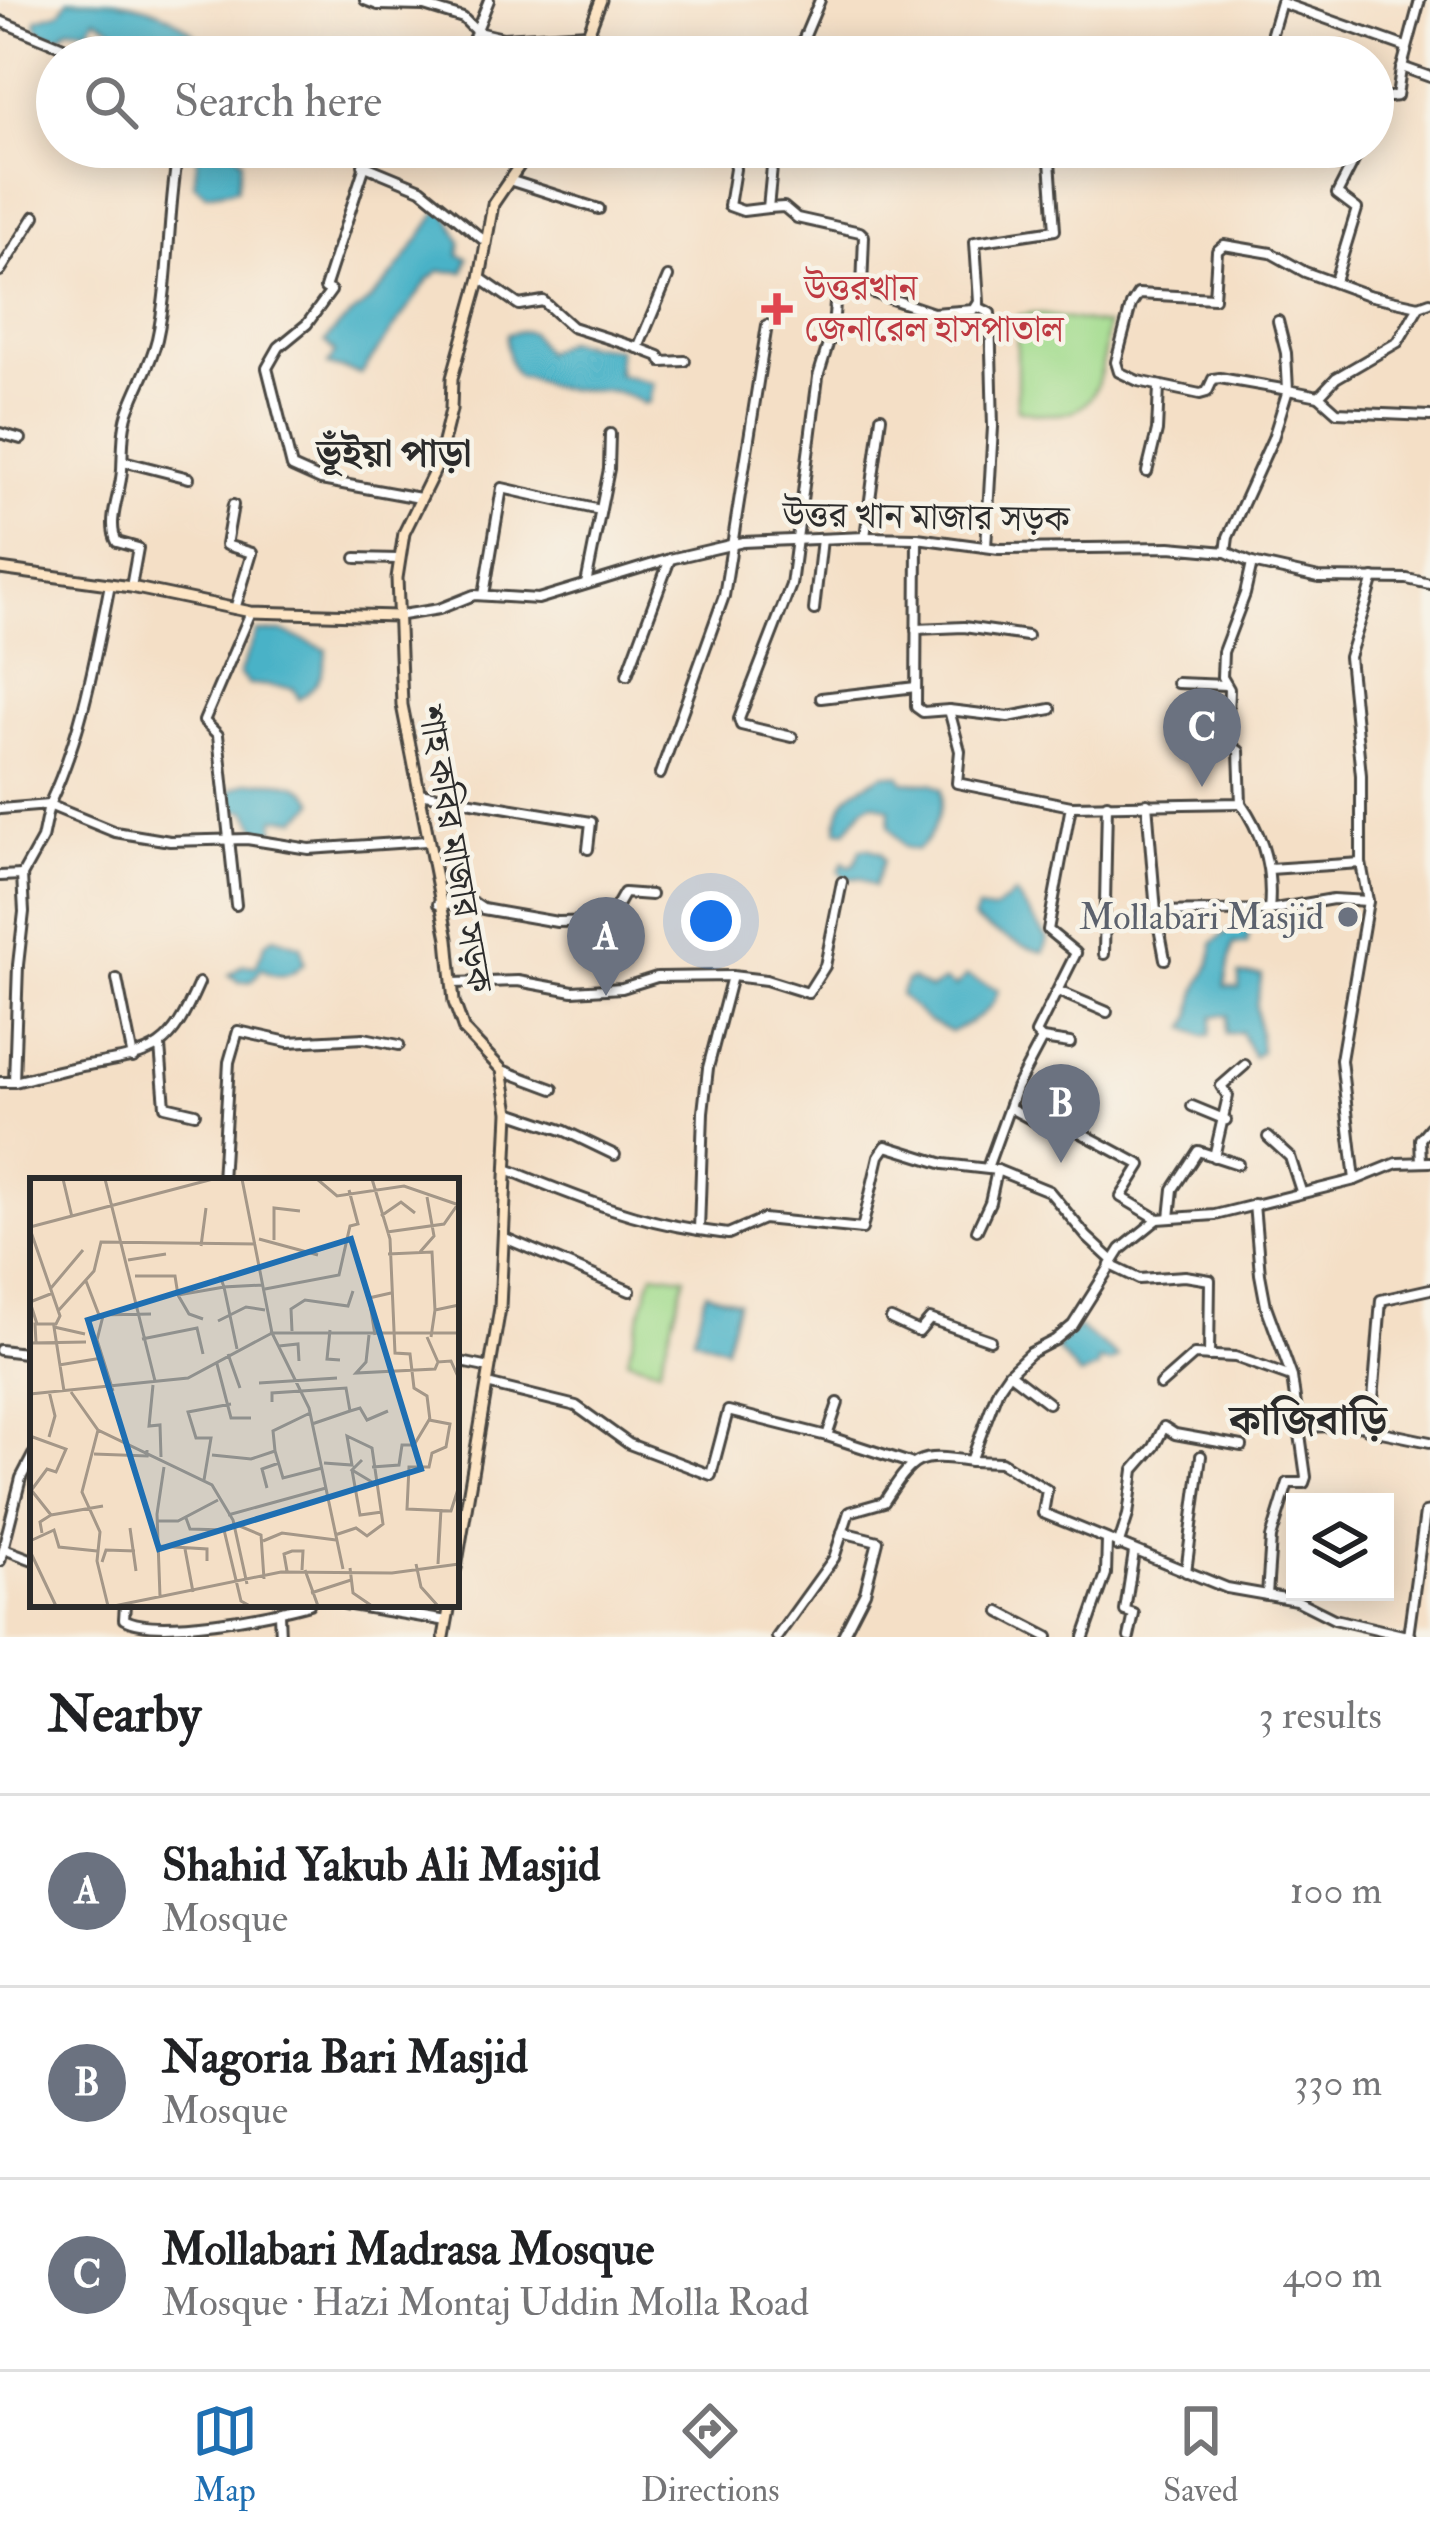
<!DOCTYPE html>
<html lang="en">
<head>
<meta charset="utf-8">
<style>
	body { margin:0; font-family:"IM FELL Double Pica","Noto Serif Bengali",serif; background:#f6f6f6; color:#202124 }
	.controls { position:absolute; right:36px; bottom:36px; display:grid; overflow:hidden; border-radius:0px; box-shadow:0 6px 30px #0003 }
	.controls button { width:108px; height:108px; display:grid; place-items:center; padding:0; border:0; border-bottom:3px solid #e0e0e0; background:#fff; color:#202124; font:60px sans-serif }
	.you { position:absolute; left:711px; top:921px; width:42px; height:42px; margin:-30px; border:9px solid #fff; border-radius:50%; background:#1a73e8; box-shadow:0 0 0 18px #1a73e833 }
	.badge { display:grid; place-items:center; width:78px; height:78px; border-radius:50%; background:#1f6fb2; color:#fff; font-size:39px; font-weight:700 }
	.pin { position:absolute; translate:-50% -99px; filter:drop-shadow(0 3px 6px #0008) }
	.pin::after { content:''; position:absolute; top:63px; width:42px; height:36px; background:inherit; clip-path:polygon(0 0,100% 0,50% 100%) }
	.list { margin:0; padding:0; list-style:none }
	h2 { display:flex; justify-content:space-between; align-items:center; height:156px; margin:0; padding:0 48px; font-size:51px }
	h2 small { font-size:39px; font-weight:400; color:#757577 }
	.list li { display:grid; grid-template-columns:78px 1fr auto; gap:36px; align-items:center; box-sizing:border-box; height:192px; padding:0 48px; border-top:3px solid #e0e0e0 }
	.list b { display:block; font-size:45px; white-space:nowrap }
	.list p { margin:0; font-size:39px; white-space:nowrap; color:#757577 }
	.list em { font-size:39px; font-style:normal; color:#757577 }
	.icon { flex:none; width:66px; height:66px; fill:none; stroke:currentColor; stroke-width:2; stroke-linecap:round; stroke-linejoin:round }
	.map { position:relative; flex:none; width:1430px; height:1637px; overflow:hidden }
	.search { position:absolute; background:#fff; box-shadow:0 6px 30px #0003; left:36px; right:36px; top:36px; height:132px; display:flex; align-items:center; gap:30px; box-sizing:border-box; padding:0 42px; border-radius:66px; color:#757577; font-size:45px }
	.sheet { height:732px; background:#fff }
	nav { display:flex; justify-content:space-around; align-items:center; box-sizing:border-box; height:168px; border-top:3px solid #e0e0e0; background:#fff; font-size:33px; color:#757577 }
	nav a { display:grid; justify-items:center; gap:6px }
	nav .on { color:#1f6fb2 }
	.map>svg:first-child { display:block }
	.green { fill:#a3dc8e; stroke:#67845c; stroke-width:3 }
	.water { fill:#49b2c7; stroke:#3a6e79; stroke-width:3 }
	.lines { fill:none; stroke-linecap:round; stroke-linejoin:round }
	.street-casing { stroke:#494642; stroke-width:14 }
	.secondary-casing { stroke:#494642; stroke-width:15 }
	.street { stroke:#fff; stroke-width:8 }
	.secondary { stroke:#fde5c5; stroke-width:9 }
	.health-dot { fill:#e0444e; stroke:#f7f3e8; stroke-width:4.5 }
	.worship-dot { fill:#6b7280; stroke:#f7f3e8; stroke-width:4.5 }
	.labels { text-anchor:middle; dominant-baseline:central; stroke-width:9; stroke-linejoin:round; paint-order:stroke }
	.health-label { font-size:36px; fill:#be3a42; stroke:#f7f3e8; text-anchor:start }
	.street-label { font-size:36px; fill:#2b2b2b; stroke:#f7f3e8 }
	.worship-label { font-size:36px; fill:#5b616d; stroke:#f7f3e8; text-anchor:end }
	.neighbourhood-label { font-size:39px; font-weight:bold; fill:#2b2b2b; stroke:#f7f3e8 }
	.quarter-label { font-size:42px; font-weight:bold; fill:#2b2b2b; stroke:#f7f3e8 }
	.inset-road { fill:none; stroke:#a49788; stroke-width:3 }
	.view { fill:#1f6fb2; fill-opacity:0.15; stroke:#1f6fb2; stroke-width:6 }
	.inset-edge { fill:none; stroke:#2b2b2b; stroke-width:6 }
</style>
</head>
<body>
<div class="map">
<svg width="1430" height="1637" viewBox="0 0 1430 1637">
	<rect width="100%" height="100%" fill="#f7f3e8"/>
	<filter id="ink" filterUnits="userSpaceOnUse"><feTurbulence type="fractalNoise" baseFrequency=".00833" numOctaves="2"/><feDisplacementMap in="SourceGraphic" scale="24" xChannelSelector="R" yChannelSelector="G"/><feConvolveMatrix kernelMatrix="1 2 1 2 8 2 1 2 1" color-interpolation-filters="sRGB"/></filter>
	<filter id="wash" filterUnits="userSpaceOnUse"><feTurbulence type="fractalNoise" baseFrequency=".004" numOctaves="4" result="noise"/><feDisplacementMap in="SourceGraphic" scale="48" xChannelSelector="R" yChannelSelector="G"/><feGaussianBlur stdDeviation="2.7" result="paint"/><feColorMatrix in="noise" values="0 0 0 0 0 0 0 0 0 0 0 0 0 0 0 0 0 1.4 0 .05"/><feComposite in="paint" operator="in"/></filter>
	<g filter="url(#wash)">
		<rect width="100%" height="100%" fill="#f4dfc6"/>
		<g class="green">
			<path d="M1032,313l75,12c-6,65 -11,104 -90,84v-93z"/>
			<polygon points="653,1273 685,1277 659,1369 627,1359"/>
		</g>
		<g class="water">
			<path d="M68,0c43,0 83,0 119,28 14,11 18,23 37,29h-121l13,-27 -21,-12 -6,11 -21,-1 -8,8 -17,-2 -7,-9 1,-6 23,-7z"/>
			<polygon points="199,147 230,147 242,160 237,189 206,194 194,184"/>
			<path d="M438,211l8,1 15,30 -2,13 9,3 -4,14 -25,-1 -11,9 -67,94 -33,-9 7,-13 -10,-10c14,-20 33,-30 49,-46 25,-26 44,-56 64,-85z"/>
			<path d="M520,331l11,1 14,21 20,-12 53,8v25l35,9 -4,19 -5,2c-33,-21 -52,-11 -87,-16 -14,-2 -24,-11 -38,-11 -10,-9 -14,-31 -12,-43z"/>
			<path d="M257,632h27l43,18c-4,23 -7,35 -28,49l-6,-11 -45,-4 -9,-10z"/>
			<path d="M883,774l16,1 5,7 28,1 10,6c2,20 -9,49 -25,61l-13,-3 -15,-21 1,-17 -16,-6 -9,3 -19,25 -9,-1c2,-42 19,-37 46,-56z"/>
			<path d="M248,782c23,0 57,-4 67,21l-18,16 -22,-1 -2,20 -11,-2 -15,-25 -19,-2 2,-19z"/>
			<polygon points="868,848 881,853 884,860 874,886 860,878 845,878 839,871 843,862 849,866 855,864 860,849"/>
			<path d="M1015,894l33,45 -4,13c-10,0 -64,-25 -71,-33l5,-10 15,2z"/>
			<path d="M1250,925l-3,19h-14l-8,42 14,2v-14l23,1 -6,30 5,46 -8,6 -12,-25 -15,2 2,-19 -15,1 -3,19 -7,1 -17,-8c8,-11 6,-16 9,-29 4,-23 18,-25 18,-56l12,-10z"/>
			<path d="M274,937l27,9 3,17c-12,13 -28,18 -42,5l-10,13 -12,1 -11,-7 14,-10 13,1 10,-24z"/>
			<path d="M967,976l31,14c-3,21 -28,33 -47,42l-23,-11 -28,-26 6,-14 6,-2 18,10 15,-8 10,6z"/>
			<polygon points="706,1292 738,1302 725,1348 693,1337"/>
			<polygon points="1078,1327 1118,1357 1111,1363 1098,1361 1098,1368 1080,1376 1056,1348"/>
		</g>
	</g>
	<g filter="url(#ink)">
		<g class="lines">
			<g class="street-casing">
				<g id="street">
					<polyline points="365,0 378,5 424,6 463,18 477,32 503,38 588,33"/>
					<polyline points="1420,0 1402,67 1430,77"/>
					<polyline points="1282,3 1406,47"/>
					<polyline points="0,21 63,47 74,57"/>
					<polyline points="466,57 489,0"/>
					<polyline points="796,57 820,0"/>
					<polyline points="1265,57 1281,2"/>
					<polyline points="1373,104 1375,99 1397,96 1401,69"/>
					<polyline points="371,147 325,288 331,291 307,324 279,347 267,368 292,467 321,480 420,498"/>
					<polyline points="733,147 735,169 729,206 743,211 768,208 774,147"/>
					<polyline points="363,165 421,189 486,242"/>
					<polyline points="509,180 599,209"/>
					<polyline points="768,208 784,207 797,218 860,232 864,236 862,289"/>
					<polyline points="0,271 35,216"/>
					<polyline points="480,278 519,305 543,301 572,327 638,348 668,277"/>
					<polyline points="1335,281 1357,209 1337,194 1361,147"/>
					<polyline points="978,307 990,313 993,427 986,547"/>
					<polyline points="1278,321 1286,353 1288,390 1319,396 1336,378 1398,342 1419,306"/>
					<polyline points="638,348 659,356 662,362 685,361"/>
					<polyline points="1319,396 1337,412 1430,416"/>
					<polyline points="0,433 21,439"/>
					<polyline points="123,461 189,478"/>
					<polyline points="1147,472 1157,431 1159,387"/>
					<polyline points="233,505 226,545 252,553 235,609"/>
					<polyline points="865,537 881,417"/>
					<polyline points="917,538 916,707 923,712 949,710 960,751 957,783 1071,806 1241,803 1239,751 1227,743 1229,689 1222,677 1223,652 1245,594 1252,563"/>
					<polyline points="1226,552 1228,537 1273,438 1288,390 1220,378 1213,379 1207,392 1200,394 1138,381 1119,372 1116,362 1131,305 1138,294 1214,298 1217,251 1224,245 1271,253 1305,272 1368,295 1419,306 1430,302"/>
					<polyline points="356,558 398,559"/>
					<path d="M110,584c-15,76 -28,150 -61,221l66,27 55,9 77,-2 62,10 117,-8"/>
					<polyline points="586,584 609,469 610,434"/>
					<path d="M131,587l7,-39 -21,-6c-11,-20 4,-49 5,-72 1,-21 0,-44 8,-63 9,-24 21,-43 27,-68 14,-64 10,-129 22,-192"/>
					<polyline points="484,595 502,488 600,510"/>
					<polyline points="814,610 822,539"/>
					<polyline points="396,616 439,609 474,595 538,599 670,559 743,542 865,537 917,538 999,549 1170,547 1226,552 1252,563 1319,578 1407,579 1430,584"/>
					<polyline points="916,629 964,627 1027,636"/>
					<polyline points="627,675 670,559"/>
					<polyline points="1177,683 1226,685"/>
					<polyline points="821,698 916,687"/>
					<polyline points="949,710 1008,717 1051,709"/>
					<polyline points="792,737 741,725 739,719 791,585 818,377 833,328 836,291 862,289 933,313 974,310 979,302 975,242 1055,230 1049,147"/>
					<polyline points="660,774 724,596 767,325"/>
					<polyline points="419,793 591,822 588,849"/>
					<polyline points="1147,803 1156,912 1269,910"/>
					<path d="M1241,803c23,33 32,68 28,107l64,-11 35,2"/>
					<path d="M0,809l49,-4 -7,34 -20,36 2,37 -6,53 -4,117c25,-6 49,-13 74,-17 69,-12 81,-13 111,-82"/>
					<polyline points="1269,869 1361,863"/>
					<polyline points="0,876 22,875"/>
					<polyline points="438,904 474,903 483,909 557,922 608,921 624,893 651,895"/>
					<polyline points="236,905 218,735 204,721 251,612"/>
					<polyline points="1156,912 1165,959"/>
					<polyline points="1104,954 1107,804"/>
					<polyline points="732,976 708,1068 703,1112 699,1230 728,1234 763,1219 862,1229 879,1156 886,1146 944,1164 997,1170 1049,1191 1087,1237 1113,1261"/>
					<polyline points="117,979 133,1058"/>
					<polyline points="453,983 518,981 573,991 622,988 657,977 732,976 766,980 808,993 825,966 842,882"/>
					<polyline points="1058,991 1107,1012"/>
					<polyline points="1042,1039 1070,1043"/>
					<polyline points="160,1046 165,1106 195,1113"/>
					<polyline points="502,1070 553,1089"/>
					<polyline points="0,1082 14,1082"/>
					<polyline points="1192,1106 1226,1120"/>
					<polyline points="1010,1108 1064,1137 1074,1129 1141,1165 1121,1197 1158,1219"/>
					<polyline points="509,1112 565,1131 615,1155"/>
					<polyline points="1268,1137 1290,1157 1301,1191"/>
					<polyline points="1214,1157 1228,1096 1221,1086 1245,1065"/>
					<polyline points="1421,1162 1420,1139 1430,1127"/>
					<polyline points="987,1168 1016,1088 1042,1039 1036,1033 1076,953 1048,930 1071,806"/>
					<path d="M509,1170c63,25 122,50 190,60"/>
					<polyline points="1355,1180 1341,1060 1368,901 1361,863 1361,775 1349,657 1374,578"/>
					<polyline points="222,1181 229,1062 238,1031 288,1042 364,1038 399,1045"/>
					<polyline points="1254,1204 1260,1274 1266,1306 1292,1377 1306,1477 1304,1483 1288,1483 1271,1538 1267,1595"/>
					<polyline points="1170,1218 1173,1189 1198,1151 1238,1164"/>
					<polyline points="977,1230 990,1202 997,1170"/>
					<polyline points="505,1238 630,1291"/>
					<polyline points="1110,1265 1139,1279 1185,1276 1210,1280 1209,1356"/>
					<polyline points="891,1319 919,1332 930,1319 990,1340"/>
					<polyline points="0,1350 33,1354"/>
					<polyline points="456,1361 490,1368"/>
					<polyline points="1009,1373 1048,1403"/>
					<polyline points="487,1384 576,1406 629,1444 711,1475 728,1411 827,1436 910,1463"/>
					<polyline points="1160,1385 1194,1355 1235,1357 1291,1377"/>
					<polyline points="1300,1427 1371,1425 1381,1300 1430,1289"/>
					<polyline points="1367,1429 1430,1442"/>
					<polyline points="827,1436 838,1403"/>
					<polyline points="971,1461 1001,1462 1047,1490 1043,1513 1227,1588 1296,1600 1334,1619 1411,1637"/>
					<polyline points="1118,1546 1128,1515 1134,1470 1154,1447 1164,1427 1175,1434 1242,1446"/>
					<polyline points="4,1549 33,1560"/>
					<polyline points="0,1561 21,1478 33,1455"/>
					<polyline points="1186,1572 1201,1456"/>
					<path d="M125,1604l-1,15c32,18 147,-4 185,-15"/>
					<polyline points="345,1604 447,1621"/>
					<polyline points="1000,1612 1048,1637"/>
					<polyline points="279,1613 280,1637"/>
					<polyline points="1408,1636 1425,1513 1430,1512"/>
					<path d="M777,1637l57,-79 15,-46 35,-10c30,-45 32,-49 87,-41l27,-72 11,-16 21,-20 25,-13 18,-15 48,-76 37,-30 57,-4 140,-35 42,-17 33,-1"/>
					<polyline points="842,1637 865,1592 878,1541 842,1532"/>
					<polyline points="1084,1637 1106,1574 1107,1541"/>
					<polyline points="1129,1637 1134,1614 1125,1611 1134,1552"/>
				</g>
			</g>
			<g class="secondary-casing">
				<g id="secondary">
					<polyline points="579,57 601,0"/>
					<polyline points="0,569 131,587 251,612 396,616"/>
					<polyline points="456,1568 500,1308 509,1112 502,1070 464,1030 454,1002 448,939 402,705 397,578 404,533 437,466 451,410 452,378 480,278 493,204 532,147"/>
					<polyline points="444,1637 450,1604"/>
				</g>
			</g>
			<use href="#street" class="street"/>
			<use href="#secondary" class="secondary"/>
		</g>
	</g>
	<path class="health-dot" d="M771 291h12v12h12v12h-12v12h-12v-12h-12v-12h12z"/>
	<circle class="worship-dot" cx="1348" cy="917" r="12"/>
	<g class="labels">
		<g class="health-label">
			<text x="804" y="288">উত্তরখান<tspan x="804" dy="41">জেনারেল হাসপাতাল</tspan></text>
		</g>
		<g class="street-label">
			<text transform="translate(926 517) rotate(1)">উত্তর খান মাজার সড়ক</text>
			<text transform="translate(455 849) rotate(80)">শাহ কবির মাজার সড়ক</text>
		</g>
		<g class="worship-label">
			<text x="1324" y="917">Mollabari Masjid</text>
		</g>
		<g class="neighbourhood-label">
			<text x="394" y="453">ভূঁইয়া পাড়া</text>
		</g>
		<g class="quarter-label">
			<text x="1308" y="1421">কাজিবাড়ি</text>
		</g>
	</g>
	<g transform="translate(30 1178)">
		<rect width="429" height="429" fill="#f4dfc6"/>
		<path class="inset-road" d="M33,1l9,38M75,1l50,202M287,1l20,17 67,-10 55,19M342,1l18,60 5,114 15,1 4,34 13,8 3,24M351,38l20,-14 14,11M0,49l183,-48M0,51l30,87 -4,8h-21l1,18M357,54l57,-8 14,-20M229,61l59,16M244,62v-32l26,3M171,68l5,-38M390,74l14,-16 -7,-39M358,76l44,-2 3,58M98,82l38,-6M105,98h40l3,19M56,103l13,34 52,-1M21,110l32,-38M235,111l74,-14 11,-49 8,-2 -9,-34M28,133l36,-40 7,-29 155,2M73,138l-6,24 16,51M173,141l-14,-5 -11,-19 46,-8 -4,-11M188,143l28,-14 19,3M7,146l-7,-22 23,-9M300,152l-3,29 13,1M262,153l-1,-22 14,-9 43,6 5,-15M339,157l-3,27 -10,11 79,-4 3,-7M345,157l-6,-37 22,-5M397,159l11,25 13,-1 8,18M401,159l4,-27 24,-5M112,161l55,-11 6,26M0,165l56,-1M249,168l19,-2 1,17M207,171l-13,-62 39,-2M198,176l12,34M187,186l14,54h20M29,187l43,-7M229,205l78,-5M123,207l-4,41 11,-1 1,32M34,213l-10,-64 31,7M41,214l27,38 114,55 21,35 14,64M0,216l158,-16 84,-45 -30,-154M242,224v-9l74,-5 4,23 10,-3 7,12 21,-9M280,235l-37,18 2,20 8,27 39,-10M282,246l38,-13M68,252l-16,62 18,40 -3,29 11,45M0,258l36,13 -10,23 -9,-3 -17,23M19,259l6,-21 -6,-25M64,276l53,2v-6M182,277l39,4 24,-8M332,282l-10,10 20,12M294,285l28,2 -5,-29 25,12 11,76 -16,12 -11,-8 -21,7M342,289l27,-2 3,-20h12l15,-25 21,4 -4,23 -14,6 -3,14h-20l-2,42 44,2 8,-25M322,292l8,45 22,-3M174,302l7,-42h-15l-8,-26 43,-8M237,310l-5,-19 17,-6M2,313l19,24 -11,7 2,11M21,337l52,-9M198,337l98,-27M156,340l4,11 34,1 17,71 9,5M127,343h21l40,-21M205,346l26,11 3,44M100,350l6,43M0,363l24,-11 5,17 38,4M233,363l19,-8 54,7M128,368l49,3v12M155,371l8,43M0,373l26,55M72,384l4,-12 29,1M386,386l5,23 17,19M408,386l3,-55M320,390l3,25 19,13M313,391l-34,-161 -37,-75h187M275,392l13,36M257,393l-3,-17 8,-3h11l-1,19M281,415l40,-13M130,418l-3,-82 7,-47M84,428l167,-34 111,1 67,-9"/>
		<path class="view" d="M321,61l70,230 -262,80 -71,-229z"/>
		<rect width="429" height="429" class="inset-edge"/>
	</g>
</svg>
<div class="controls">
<button><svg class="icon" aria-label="layers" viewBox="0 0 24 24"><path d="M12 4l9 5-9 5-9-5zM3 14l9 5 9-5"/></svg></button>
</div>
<div class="you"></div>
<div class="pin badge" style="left:606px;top:996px;background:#6b7280">A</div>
<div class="pin badge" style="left:1061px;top:1163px;background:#6b7280">B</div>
<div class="pin badge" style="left:1202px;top:787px;background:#6b7280">C</div>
<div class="search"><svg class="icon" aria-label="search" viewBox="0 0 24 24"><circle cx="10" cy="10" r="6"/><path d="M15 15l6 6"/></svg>Search here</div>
</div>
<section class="sheet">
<h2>Nearby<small>3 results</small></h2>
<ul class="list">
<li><span class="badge" style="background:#6b7280">A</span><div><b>Shahid Yakub Ali Masjid</b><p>Mosque</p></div><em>100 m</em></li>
<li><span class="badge" style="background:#6b7280">B</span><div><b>Nagoria Bari Masjid</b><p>Mosque</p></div><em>330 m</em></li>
<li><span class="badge" style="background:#6b7280">C</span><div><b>Mollabari Madrasa Mosque</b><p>Mosque · Hazi Montaj Uddin Molla Road</p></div><em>400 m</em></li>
</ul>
</section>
<nav>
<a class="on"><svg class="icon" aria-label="map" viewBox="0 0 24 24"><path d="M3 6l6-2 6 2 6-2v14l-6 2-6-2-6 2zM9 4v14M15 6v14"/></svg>Map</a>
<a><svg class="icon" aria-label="directions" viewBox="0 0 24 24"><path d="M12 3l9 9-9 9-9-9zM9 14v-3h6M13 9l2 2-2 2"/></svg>Directions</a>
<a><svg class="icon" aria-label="saved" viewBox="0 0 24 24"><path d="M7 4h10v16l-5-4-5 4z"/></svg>Saved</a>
</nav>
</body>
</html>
